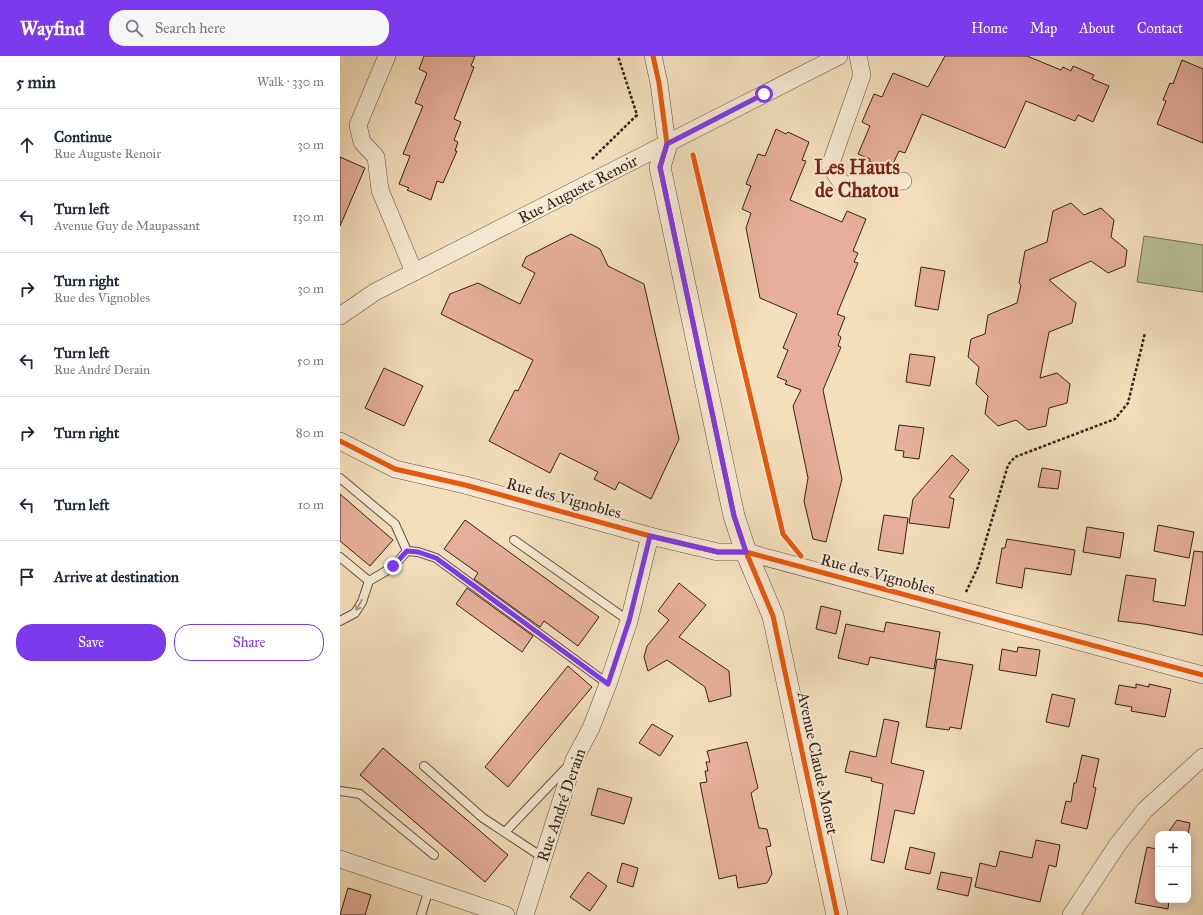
<!DOCTYPE html>
<html lang="en">
<head>
<meta charset="utf-8">
<style>
	body { margin:0; font-family:"IM FELL Great Primer",serif; background:#f6f6f7; color:#1f2937 }
	.controls { position:absolute; right:12px; bottom:12px; display:grid; overflow:hidden; border-radius:8px; box-shadow:0 2px 10px #0003 }
	.controls button { width:36px; height:36px; display:grid; place-items:center; padding:0; border:0; border-bottom:1px solid #e0e1e3; background:#fff; color:#1f2937; font:20px sans-serif }
	.stop { position:absolute; width:12px; height:12px; margin:-9px; border:3px solid #7c3aed; border-radius:50%; background:#fff }
	.stop.end { background:#7c3aed; border-color:#fff; box-shadow:0 1px 4px #0008 }
	.list { margin:0; padding:0; list-style:none }
	h2 { display:flex; justify-content:space-between; align-items:center; height:52px; margin:0; padding:0 16px; font-size:17px }
	h2 small { font-size:13px; font-weight:400; color:#747a83 }
	.list li { display:grid; grid-template-columns:26px 1fr auto; gap:12px; align-items:center; box-sizing:border-box; height:72px; padding:0 16px; border-top:1px solid #e0e1e3 }
	.list b { display:block; font-size:15px; white-space:nowrap }
	.list p { margin:0; font-size:13px; white-space:nowrap; color:#747a83 }
	.list em { font-size:13px; font-style:normal; color:#747a83 }
	.actions { display:flex; gap:8px; padding:12px 16px }
	.actions a { flex:1; padding:9px 0; border:1px solid #7c3aed; border-radius:16px; text-align:center; font-size:14px; color:#7c3aed }
	.actions .main { background:#7c3aed; color:#fff }
	.icon { flex:none; width:22px; height:22px; fill:none; stroke:currentColor; stroke-width:2; stroke-linecap:round; stroke-linejoin:round }
	.map { position:relative; flex:none; width:863px; height:859px; overflow:hidden }
	header { display:flex; align-items:center; gap:24px; box-sizing:border-box; height:56px; padding:0 20px; background:#7c3aed; color:#fff }
	header strong { font-size:19px }
	nav { display:flex; gap:22px; margin-inline-start:auto; font-size:14px }
	.search { width:280px; height:36px; background:#f6f6f7; display:flex; align-items:center; gap:10px; box-sizing:border-box; padding:0 14px; border-radius:16px; color:#747a83; font-size:15px }
	main { display:flex }
	aside { flex:1; background:#fff }
	.map>svg:first-child { display:block }
	.green { fill:#b8c294; stroke:#747258 }
	.building { fill:#e7af9b; stroke:#31231b }
	.lines { fill:none; stroke-linecap:round; stroke-linejoin:round }
	.service-casing { stroke:#625244; stroke-width:10 }
	.minor-casing { stroke:#625244; stroke-width:18 }
	.tertiary-casing { stroke:#625244; stroke-width:22 }
	.path { stroke:#31231b; stroke-width:2.5; stroke-dasharray:3 2; stroke-linecap:butt }
	.service { stroke:#f8ead4; stroke-width:8 }
	.minor { stroke:#f8ead4; stroke-width:17 }
	.tertiary { stroke:#f8ead4; stroke-width:21 }
	.cycleway-casing { stroke:#f8ead4; stroke-width:8 }
	.cycleway { stroke:#e8590c; stroke-width:5 }
	.oneway { stroke:#9e9081 }
	.route { stroke:#7c3aed; stroke-width:5 }
	.labels { text-anchor:middle; dominant-baseline:central; stroke-width:4; stroke-linejoin:round; paint-order:stroke }
	.street-label { font-size:16px; fill:#31231b; stroke:#f8ead4 }
	.district-label { font-size:20px; font-weight:bold; fill:#7a1f14; stroke:#f8ead4 }
</style>
</head>
<body>
<header>
<strong>Wayfind</strong>
<div class="search"><svg class="icon" aria-label="search" viewBox="0 0 24 24"><circle cx="10" cy="10" r="6"/><path d="M15 15l6 6"/></svg>Search here</div>
<nav><a>Home</a><a>Map</a><a>About</a><a>Contact</a></nav>
</header>
<main>
<aside>
<h2>5 min<small>Walk · 330 m</small></h2>
<ul class="list">
<li><svg class="icon" aria-label="ahead" viewBox="0 0 24 24"><path d="M12 20V5M6 11l6-6 6 6"/></svg><div><b>Continue</b><p>Rue Auguste Renoir</p></div><em>30 m</em></li>
<li><svg class="icon" aria-label="left" viewBox="0 0 24 24"><path d="M17 20v-9H6M10 6l-5 5 5 5"/></svg><div><b>Turn left</b><p>Avenue Guy de Maupassant</p></div><em>130 m</em></li>
<li><svg class="icon" aria-label="right" viewBox="0 0 24 24"><path d="M7 20v-9h11M14 6l5 5-5 5"/></svg><div><b>Turn right</b><p>Rue des Vignobles</p></div><em>30 m</em></li>
<li><svg class="icon" aria-label="left" viewBox="0 0 24 24"><path d="M17 20v-9H6M10 6l-5 5 5 5"/></svg><div><b>Turn left</b><p>Rue André Derain</p></div><em>50 m</em></li>
<li><svg class="icon" aria-label="right" viewBox="0 0 24 24"><path d="M7 20v-9h11M14 6l5 5-5 5"/></svg><div><b>Turn right</b></div><em>80 m</em></li>
<li><svg class="icon" aria-label="left" viewBox="0 0 24 24"><path d="M17 20v-9H6M10 6l-5 5 5 5"/></svg><div><b>Turn left</b></div><em>10 m</em></li>
<li><svg class="icon" aria-label="arrive" viewBox="0 0 24 24"><path d="M6 21V4h12l-3 4 3 4H6"/></svg><div><b>Arrive at destination</b></div></li>
</ul>
<div class="actions"><a class="main">Save</a><a>Share</a></div>
</aside>
<div class="map">
<svg width="863" height="859" viewBox="0 0 863 859">
	<rect width="100%" height="100%" fill="#f4dfbd"/>
	<filter id="stains"><feTurbulence type="fractalNoise" baseFrequency=".005" numOctaves="4"/><feColorMatrix values="0 0 0 0 .2 0 0 0 0 .09 0 0 0 0 .02 0 0 0 .5 -.17"/></filter>
	<radialGradient id="worn" r=".72"><stop offset=".6" stop-color="#630" stop-opacity="0"/><stop offset="1" stop-color="#630" stop-opacity=".3"/></radialGradient>
	<polygon class="green" points="804,180 863,189 863,236 797,226"/>
	<g class="building">
		<polygon points="84,0 135,0 131,10 134,11 114,63 121,66 114,84 118,86 115,95 117,95 103,127 97,125 91,144 67,134 69,132 59,128 70,100 63,98 83,50 75,47 87,17 79,13"/>
		<polygon points="605,0 687,0 721,14 723,11 731,15 733,10 754,19 752,23 769,30 753,66 738,59 735,65 686,45 665,92 582,58 565,97 559,95 550,114 529,105 530,103 518,98 530,70 522,66 534,38 542,41 553,17 588,31"/>
		<polygon points="842,4 863,13 863,87 817,68 826,45 823,44 830,27 833,28"/>
		<polygon points="436,73 446,78 448,76 469,86 462,104 466,105 450,144 502,166 507,155 526,163 513,195 518,197 514,206 518,207 497,258 505,261 498,279 501,281 498,290 501,291 483,334 502,423 486,486 473,483 464,445 468,422 453,350 461,334 445,328 447,325 437,321 448,294 443,292 457,258 420,242 406,172 411,157 402,153 411,130 406,128 418,98 425,100"/>
		<polygon points="0,101 25,112 0,170"/>
		<polygon points="731,147 744,159 761,152 774,164 771,181 787,194 785,210 768,217 751,205 709,224 736,247 732,267 709,276 700,322 717,317 730,328 727,347 709,352 706,370 688,374 676,364 658,370 645,358 648,340 636,328 639,311 628,301 631,283 645,278 648,259 677,247 681,229 679,227 685,195 707,186 713,155"/>
		<polygon points="231,178 260,193 268,210 304,228 339,383 311,443 279,426 275,434 254,423 258,416 220,397 210,417 149,385 175,334 178,335 193,304 101,258 110,238 138,227 180,248 195,217 182,210 186,201"/>
		<polygon points="581,211 605,215 598,254 575,250"/>
		<polygon points="570,298 595,301 590,330 566,326"/>
		<polygon points="44,312 83,330 64,370 25,352"/>
		<polygon points="559,369 584,372 579,403 563,401 564,395 555,394"/>
		<polygon points="612,399 629,414 609,441 614,443 609,472 569,467 573,443"/>
		<polygon points="702,412 721,415 718,433 698,431"/>
		<polygon points="0,438 53,484 30,510 0,485"/>
		<polygon points="544,459 568,462 563,498 538,494"/>
		<polygon points="125,464 259,561 238,590 204,565 200,571 134,523 138,517 104,493"/>
		<polygon points="818,469 854,476 849,502 814,495"/>
		<polygon points="747,471 784,477 780,502 743,496"/>
		<polygon points="667,483 735,494 731,519 685,512 682,532 656,527 662,492 665,492"/>
		<polygon points="854,495 863,496 863,579 804,568 778,565 786,519 816,523 813,545 845,550"/>
		<polygon points="339,527 366,549 339,581 389,615 391,640 369,646 365,631 327,604 308,615 304,601 307,590 329,564 318,555"/>
		<polygon points="127,532 193,580 182,596 116,548"/>
		<polygon points="481,550 501,555 496,578 476,573"/>
		<polygon points="546,566 600,576 594,613 530,601 528,609 498,602 506,568 544,576"/>
		<polygon points="678,591 700,594 696,620 659,614 662,593 677,596"/>
		<polygon points="597,603 633,609 621,673 610,671 609,674 586,671"/>
		<polygon points="228,610 252,631 168,731 145,711"/>
		<polygon points="796,628 809,631 809,628 831,633 825,661 791,655 792,651 775,648 779,629 796,632"/>
		<polygon points="712,638 735,643 729,671 706,666"/>
		<polygon points="544,663 559,666 551,707 584,715 574,758 555,754 544,807 531,804 543,728 531,725 532,722 505,716 510,695 536,701"/>
		<polygon points="312,668 333,680 320,700 299,687"/>
		<polygon points="407,686 418,732 411,737 419,772 427,773 431,790 426,791 432,818 427,827 398,832 396,819 379,823 360,727 367,726 365,715 368,715 366,706 370,706 367,695"/>
		<polygon points="43,692 168,799 145,826 20,719"/>
		<polygon points="742,699 759,703 753,731 756,732 747,773 721,767 726,745 731,746 734,727 736,727"/>
		<polygon points="258,732 292,742 284,768 251,759"/>
		<polygon points="837,764 850,767 848,779 827,778"/>
		<polygon points="696,784 720,789 716,811 709,809 700,846 635,831 640,807 656,811 660,795 692,802"/>
		<polygon points="818,790 818,844 829,844 828,853 795,847 807,791 816,793"/>
		<polygon points="570,791 595,797 590,818 565,813"/>
		<polygon points="282,807 298,812 293,831 277,826"/>
		<polygon points="248,816 267,830 250,855 230,841"/>
		<polygon points="601,816 632,822 628,840 597,833"/>
		<polygon points="8,832 31,839 25,859 0,859"/>
	</g>
	<g class="lines">
		<g class="service-casing">
			<g id="service">
				<polyline points="0,422 55,468 67,495"/>
				<polyline points="174,484 289,565"/>
				<polyline points="67,495 78,496 96,502 268,628"/>
				<polyline points="0,501 29,525"/>
				<polyline points="0,565 15,557 22,546 29,525 53,511 67,495"/>
				<polyline points="84,710 143,762 202,801"/>
				<polyline points="0,735 20,738 94,799"/>
				<polyline points="165,776 228,710"/>
				<polyline points="81,859 89,833"/>
			</g>
		</g>
		<g class="minor-casing">
			<g id="minor">
				<polyline points="47,0 18,69 22,86 36,101 40,134 74,216"/>
				<polyline points="313,0 319,27 327,88"/>
				<polyline points="518,0 522,19 490,110 503,129 563,125"/>
				<polyline points="0,260 35,236 499,0"/>
				<polyline points="0,385 55,413 125,429 310,480 378,496 406,496 863,619"/>
				<polyline points="0,803 166,859"/>
				<polyline points="185,859 234,704 251,672 268,628 289,565 310,480"/>
				<polyline points="731,859 778,788 805,754 863,701"/>
			</g>
		</g>
		<g class="tertiary-casing">
			<polyline id="tertiary" points="327,88 320,111 394,460 406,496 433,560 497,859"/>
		</g>
		<g class="path">
			<polyline points="252,103 297,59 278,0"/>
			<polyline points="626,536 638,511 668,409 675,401 775,363 788,347 805,277"/>
		</g>
		<use href="#service" class="service"/>
		<use href="#minor" class="minor"/>
		<use href="#tertiary" class="tertiary"/>
		<g class="cycleway-casing">
			<g id="cycleway">
				<polyline points="313,0 319,27 327,88 320,111 394,460 406,496 433,560 497,859"/>
				<polyline points="353,99 443,478 461,500"/>
				<polyline points="0,385 55,413 125,429 310,480 378,496 406,496 863,619"/>
			</g>
		</g>
		<use href="#cycleway" class="cycleway"/>
	</g>
	<defs><path id="oneway-shaft" d="M-6 0H5M1.5-3L5.5 0L1.5 3" fill="none" stroke-width="1.6" stroke-linecap="round" stroke-linejoin="round"/></defs>
	<use class="oneway" href="#oneway-shaft" transform="translate(19 549) rotate(119)"/>
	<g class="lines">
		<polyline class="route" points="53,510 67,495 78,496 96,502 268,628 289,565 310,480 378,496 406,496 394,460 320,111 327,88 424,38"/>
	</g>
	<g class="labels">
		<g class="street-label">
			<text transform="translate(238 133) rotate(-27)">Rue Auguste Renoir</text>
			<text transform="translate(224 442) rotate(15)">Rue des Vignobles</text>
			<text transform="translate(538 518) rotate(15)">Rue des Vignobles</text>
			<text transform="translate(478 707) rotate(78)">Avenue Claude Monet</text>
			<text transform="translate(221 749) rotate(-71)">Rue André Derain</text>
		</g>
		<g class="district-label">
			<text x="517" y="111">Les Hauts<tspan x="517" dy="23">de Chatou</tspan></text>
		</g>
	</g>
	<rect width="100%" height="100%" filter="url(#stains)"/>
	<rect width="100%" height="100%" fill="url(#worn)"/>
</svg>
<div class="controls">
<button>+</button>
<button>−</button>
</div>
<div class="stop" style="left:424px;top:38px"></div>
<div class="stop end" style="left:53px;top:510px"></div>
</div>
</main>
</body>
</html>
